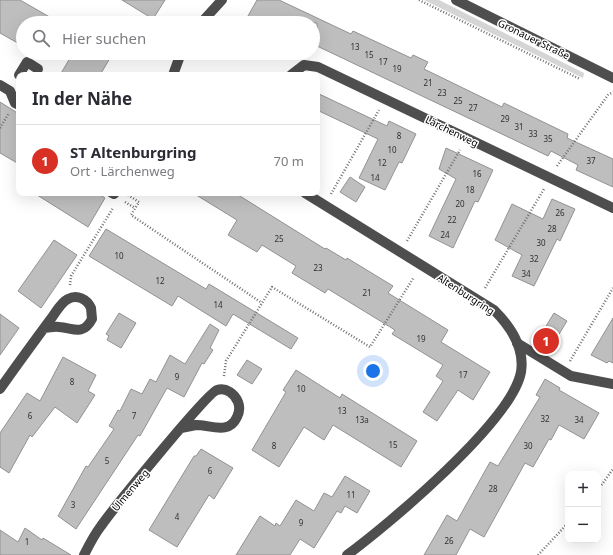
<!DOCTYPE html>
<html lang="de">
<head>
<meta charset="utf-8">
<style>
	body { margin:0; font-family:"Noto Sans",sans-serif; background:#f7f7f7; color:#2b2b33 }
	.controls { position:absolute; right:12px; bottom:12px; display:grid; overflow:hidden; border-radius:8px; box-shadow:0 4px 16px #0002 }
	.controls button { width:36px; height:36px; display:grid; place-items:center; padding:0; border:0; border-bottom:1px solid #e1e1e2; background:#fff; color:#2b2b33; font:20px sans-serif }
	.you { position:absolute; left:373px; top:371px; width:14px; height:14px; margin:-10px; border:3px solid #fff; border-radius:50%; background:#1a73e8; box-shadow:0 0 0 6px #1a73e833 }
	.badge { display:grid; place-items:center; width:26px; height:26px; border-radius:50%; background:#d93025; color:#fff; font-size:13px; font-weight:700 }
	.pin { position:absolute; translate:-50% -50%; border:2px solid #fff; box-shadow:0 1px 4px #0006 }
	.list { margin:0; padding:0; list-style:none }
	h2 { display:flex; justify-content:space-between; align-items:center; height:52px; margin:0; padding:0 16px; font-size:17px }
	h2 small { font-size:13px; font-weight:400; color:#7c7c81 }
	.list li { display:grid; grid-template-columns:26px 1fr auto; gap:12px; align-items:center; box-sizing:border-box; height:72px; padding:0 16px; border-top:1px solid #e1e1e2 }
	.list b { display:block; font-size:15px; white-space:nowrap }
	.list p { margin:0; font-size:13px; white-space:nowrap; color:#7c7c81 }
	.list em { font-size:13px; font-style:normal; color:#7c7c81 }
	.icon { flex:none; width:22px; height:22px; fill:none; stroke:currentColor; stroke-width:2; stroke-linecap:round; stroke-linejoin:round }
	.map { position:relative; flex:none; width:613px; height:555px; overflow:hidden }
	.search { position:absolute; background:#fff; box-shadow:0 4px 16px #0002; left:16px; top:16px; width:304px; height:44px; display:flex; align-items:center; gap:10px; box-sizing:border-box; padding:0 14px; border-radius:22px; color:#7c7c81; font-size:15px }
	.panel { position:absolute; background:#fff; box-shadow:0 4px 16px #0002; left:16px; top:72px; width:304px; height:124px; border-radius:8px }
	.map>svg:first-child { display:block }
	.green { fill:#d5d5d5 }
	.building { fill:#bebebe; stroke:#929292 }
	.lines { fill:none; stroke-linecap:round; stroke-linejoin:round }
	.path { stroke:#707070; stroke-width:2.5; stroke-dasharray:1 2; stroke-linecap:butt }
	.minor { stroke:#4e4e4e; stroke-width:10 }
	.labels { text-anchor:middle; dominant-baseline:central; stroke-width:3; stroke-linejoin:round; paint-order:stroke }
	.number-label { font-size:8px; fill:#303030 }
	.street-label { font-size:10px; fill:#000; stroke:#fff }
</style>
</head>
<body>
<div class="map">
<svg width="613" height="555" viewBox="0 0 613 555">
	<rect width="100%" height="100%" fill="#fff"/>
	<polygon class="green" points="424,0 439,0 584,73 583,78"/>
	<g class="building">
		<polygon points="0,0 20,0 60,23 23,23 23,46 0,33"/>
		<polygon points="122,0 165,0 153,19"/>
		<polygon points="257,0 279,0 351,34 353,31 411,58 413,55 428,62 424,69 502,107 504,103 568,134 567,138 613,159 613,187 576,170 578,165 551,151 548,156 317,46 317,23 244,23"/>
		<polygon points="73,53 113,53 100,75 60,75"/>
		<polygon points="317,93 387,126 389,121 416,134 402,163 399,162 385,190 359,178 378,139 317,110"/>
		<polygon points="0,102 19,114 19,164 0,153"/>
		<polygon points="446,148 493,170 478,202 475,201 453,248 429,236 456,179 439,169"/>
		<polygon points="350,177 365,187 356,202 340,192"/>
		<polygon points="34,193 97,193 105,198 88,227"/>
		<polygon points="193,193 235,193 325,249 326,248 346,260 347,258 393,286 388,293 448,330 441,342 490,372 473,400 458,390 437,421 423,412 443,381 436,376 443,365 392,334 395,330 328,289 325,293 292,273 296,266 262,245 257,252 228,235 237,220"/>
		<polygon points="552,199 575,209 560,241 557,239 534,286 512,276 522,255 495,240 512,204 543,219"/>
		<polygon points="106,229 206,289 209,284 298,338 291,349 233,314 226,326 178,296 172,306 89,256"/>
		<polygon points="54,240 77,255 41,308 18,291"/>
		<polygon points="119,313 136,323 121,348 107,340 109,336 106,334"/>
		<polygon points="554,313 567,321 550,349 537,341"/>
		<polygon points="0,314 19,328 0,355"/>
		<polygon points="613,318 613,363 609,361 607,363 591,355"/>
		<polygon points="210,324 219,330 210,348 213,350 204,364 202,363 184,397 167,388 140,436 138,435 76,529 58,516 86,466 88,467 114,429 109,426 118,410 120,411 131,389 142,394 150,379 156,382 170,355 185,364"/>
		<polygon points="63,357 96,375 88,391 95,395 77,423 55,407 32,437 30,435 9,473 0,467 0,433 27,393 40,401"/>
		<polygon points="247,360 262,369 252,384 237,375"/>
		<polygon points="296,370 340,398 342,394 417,441 401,467 333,425 324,440 304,427 279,467 252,450 286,392 283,390"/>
		<polygon points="545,379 560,388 559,390 599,413 584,439 559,425 551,440 549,439 533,467 525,463 484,537 470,529 456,555 424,555 447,515 457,521 490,462 498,466 540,397 536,395"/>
		<polygon points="201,449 233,468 214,499 209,495 177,547 149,530 194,456 196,456"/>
		<polygon points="345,476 370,491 357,513 345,506 341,513 337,511 314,548 300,539 290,555 236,555 260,516 275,526 276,523 280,526 296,500 314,511 324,493 332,497"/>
		<polygon points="25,528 42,540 43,538 71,555 0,555 0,530 18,542"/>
	</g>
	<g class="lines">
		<g class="path">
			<polyline points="419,0 580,79"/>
			<polyline points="0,128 9,113"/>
			<polyline points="557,166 608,95 613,92"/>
			<polyline points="331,194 379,110"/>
			<polyline points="128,195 139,202 131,215 262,303"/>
			<polyline points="125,202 135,208"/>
			<polyline points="407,241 460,150"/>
			<polyline points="70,285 71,276 113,208"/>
			<polyline points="485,288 544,189"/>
			<polyline points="570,361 613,288"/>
			<polyline points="224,376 226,361 272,287 370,347 414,277"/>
			<polyline points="598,490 613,469"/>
			<polyline points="538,555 568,523"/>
		</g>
		<g class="minor">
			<polyline points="456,0 613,78"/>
			<polyline points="201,23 222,0"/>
			<polyline points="19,75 27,62 38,69"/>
			<polyline points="173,75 181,53"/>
			<polyline points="291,75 304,65 318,67 613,208"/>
			<polyline points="0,85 10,91 15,103 19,105"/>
			<polyline points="112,193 114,194"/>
			<path d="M305,193l189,117c16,16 31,37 27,62 -9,49 -132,152 -174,183"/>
			<polyline points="517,343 571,376 613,384"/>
			<path d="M0,389c16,-23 33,-46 50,-69 5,-6 10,-17 18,-21 9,-5 19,0 23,9l1,11c-9,17 -18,9 -33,8 -5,-1 -10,1 -15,1"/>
			<path d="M84,555c5,-10 10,-20 17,-29 12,-17 106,-133 116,-136 9,-3 18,4 21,12 2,5 1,11 -1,15 -8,18 -26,8 -41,8 -5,1 -10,2 -15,3"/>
		</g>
	</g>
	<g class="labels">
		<g class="number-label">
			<text x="355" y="46">13</text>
			<text x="369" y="54">15</text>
			<text x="383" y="61">17</text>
			<text x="397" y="68">19</text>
			<text x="428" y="82">21</text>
			<text x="442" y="92">23</text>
			<text x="458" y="100">25</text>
			<text x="473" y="107">27</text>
			<text x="505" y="118">29</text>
			<text x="519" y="126">31</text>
			<text x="533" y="133">33</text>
			<text x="399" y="135">8</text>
			<text x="548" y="138">35</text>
			<text x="392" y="149">10</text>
			<text x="591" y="160">37</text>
			<text x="382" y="162">12</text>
			<text x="477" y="173">16</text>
			<text x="375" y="177">14</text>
			<text x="470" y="189">18</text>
			<text x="460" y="203">20</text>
			<text x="560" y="212">26</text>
			<text x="452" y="219">22</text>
			<text x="552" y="228">28</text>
			<text x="445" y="234">24</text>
			<text x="279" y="238">25</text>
			<text x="541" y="242">30</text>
			<text x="119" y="255">10</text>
			<text x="534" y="258">32</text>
			<text x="318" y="267">23</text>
			<text x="526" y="273">34</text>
			<text x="160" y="280">12</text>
			<text x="367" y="292">21</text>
			<text x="218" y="304">14</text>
			<text x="421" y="338">19</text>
			<text x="463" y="374">17</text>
			<text x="177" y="376">9</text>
			<text x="72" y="381">8</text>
			<text x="301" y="388">10</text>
			<text x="342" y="410">13</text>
			<text x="30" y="415">6</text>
			<text x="134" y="415">7</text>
			<text x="545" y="418">32</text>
			<text x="362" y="419">13a</text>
			<text x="579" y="419">34</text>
			<text x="393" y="444">15</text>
			<text x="274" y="445">8</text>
			<text x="528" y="445">30</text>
			<text x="107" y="460">5</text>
			<text x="210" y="470">6</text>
			<text x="493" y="488">28</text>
			<text x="351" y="494">11</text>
			<text x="73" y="504">3</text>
			<text x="177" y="516">4</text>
			<text x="301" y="522">9</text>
			<text x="449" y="540">26</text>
			<text x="27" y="541">1</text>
		</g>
		<g class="street-label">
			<text transform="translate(534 39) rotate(26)">Gronauer Straße</text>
			<text transform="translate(452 131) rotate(26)">Lärchenweg</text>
			<text transform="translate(466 294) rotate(33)">Altenburgring</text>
			<text transform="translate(130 490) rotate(-50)">Ulmenweg</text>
		</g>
	</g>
</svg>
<div class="controls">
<button>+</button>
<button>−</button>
</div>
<div class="you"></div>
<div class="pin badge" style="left:546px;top:341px">1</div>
<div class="search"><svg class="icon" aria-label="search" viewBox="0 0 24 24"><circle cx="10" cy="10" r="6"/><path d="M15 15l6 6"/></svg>Hier suchen</div>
<section class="panel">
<h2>In der Nähe<small></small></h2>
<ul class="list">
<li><span class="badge">1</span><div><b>ST Altenburgring</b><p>Ort · Lärchenweg</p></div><em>70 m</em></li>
</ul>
</section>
</div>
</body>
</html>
